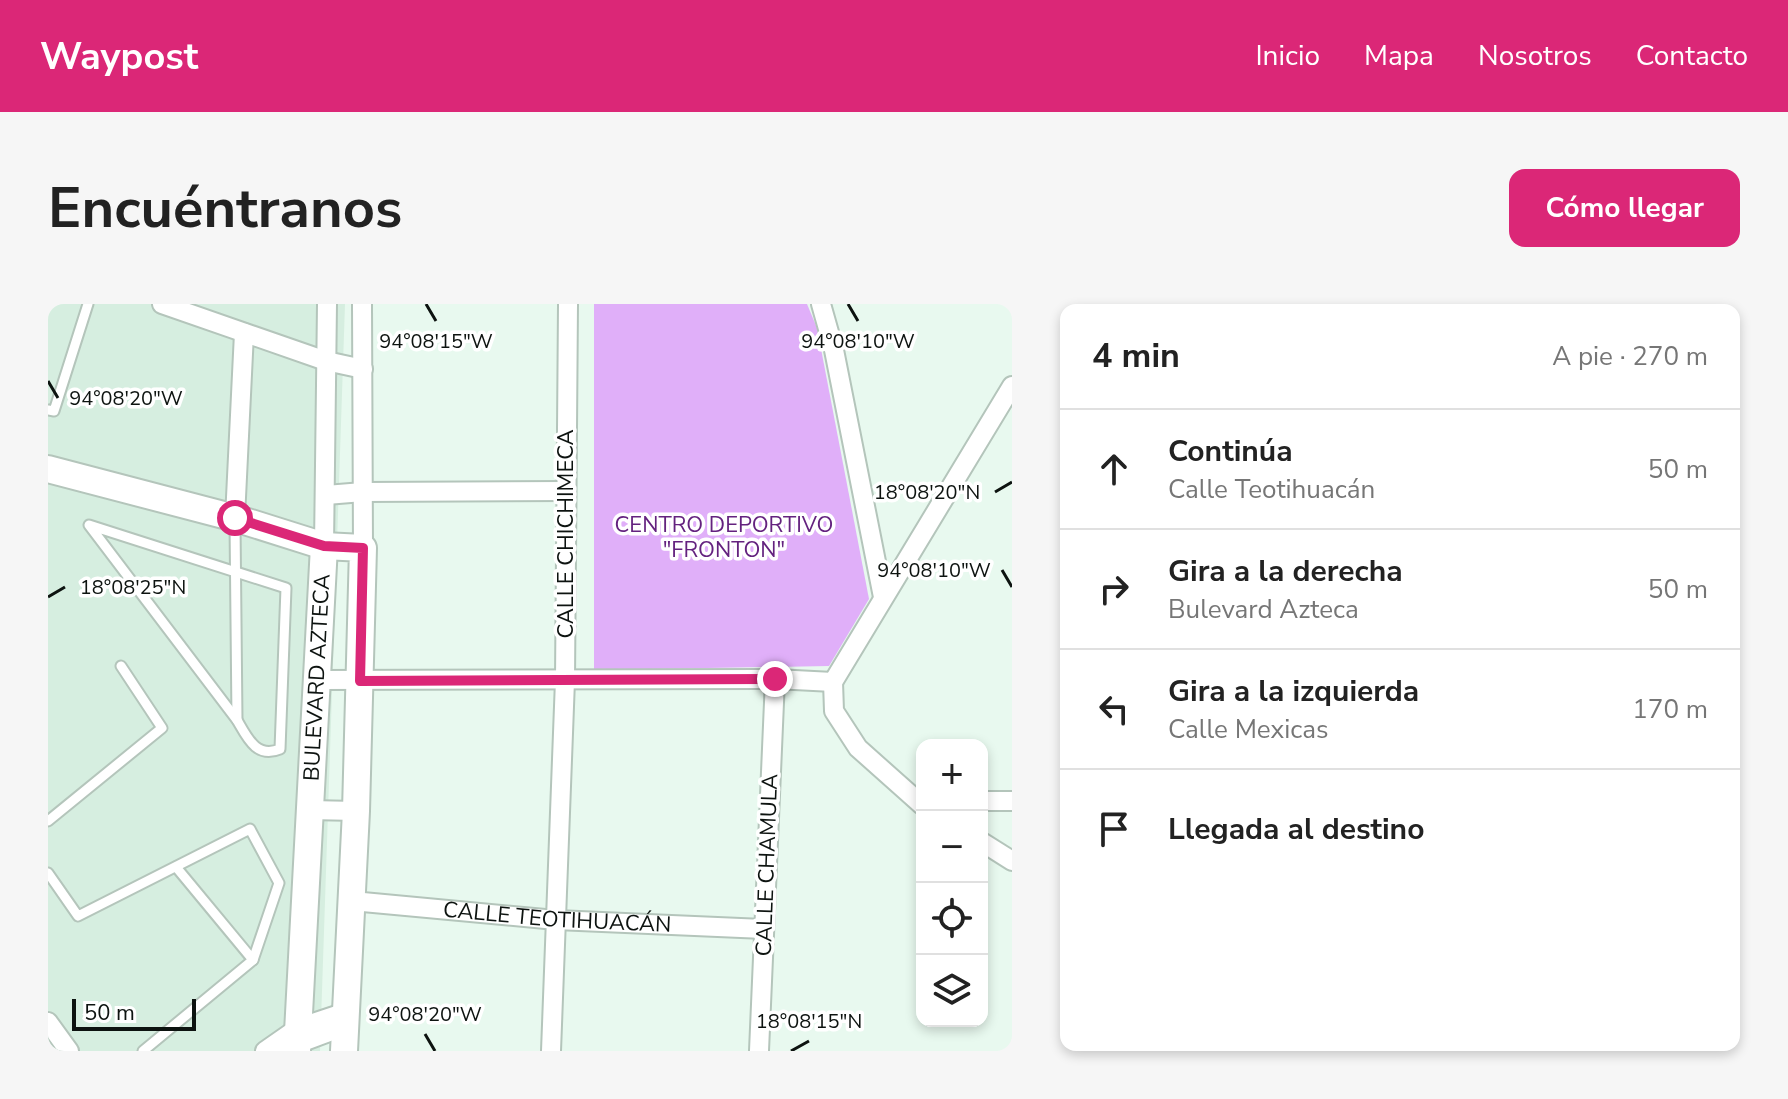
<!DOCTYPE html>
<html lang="es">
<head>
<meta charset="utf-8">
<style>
	body { margin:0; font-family:"Nunito Sans",sans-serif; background:#f6f6f6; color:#222 }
	.controls { position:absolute; right:24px; bottom:24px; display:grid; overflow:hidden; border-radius:16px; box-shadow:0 4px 12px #0003 }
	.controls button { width:72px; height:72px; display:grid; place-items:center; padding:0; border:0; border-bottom:2px solid #e0e0e0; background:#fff; color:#222; font:40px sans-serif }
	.scale { position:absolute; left:24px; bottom:20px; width:124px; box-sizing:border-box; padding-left:8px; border:4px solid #0d1310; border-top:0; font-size:22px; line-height:28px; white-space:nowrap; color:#0d1310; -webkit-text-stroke:6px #fff; paint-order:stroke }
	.stop { position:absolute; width:24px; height:24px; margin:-18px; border:6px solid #db2777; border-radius:50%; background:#fff }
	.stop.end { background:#db2777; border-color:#fff; box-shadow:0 2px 8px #0008 }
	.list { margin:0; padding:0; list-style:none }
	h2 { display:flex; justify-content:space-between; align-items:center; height:104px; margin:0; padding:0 32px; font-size:34px }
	h2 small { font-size:26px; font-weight:400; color:#767676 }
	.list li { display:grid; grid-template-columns:52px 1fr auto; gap:24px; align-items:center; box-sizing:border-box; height:120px; padding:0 32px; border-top:2px solid #e0e0e0 }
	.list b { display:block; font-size:30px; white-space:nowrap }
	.list p { margin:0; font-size:26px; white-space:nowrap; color:#767676 }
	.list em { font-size:26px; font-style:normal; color:#767676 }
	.icon { flex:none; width:44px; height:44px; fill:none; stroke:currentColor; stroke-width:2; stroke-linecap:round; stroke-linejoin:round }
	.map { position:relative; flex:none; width:964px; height:747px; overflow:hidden; border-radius:16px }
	header { display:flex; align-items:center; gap:48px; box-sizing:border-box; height:112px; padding:0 40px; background:#db2777; color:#fff }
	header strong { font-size:38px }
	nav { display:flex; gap:44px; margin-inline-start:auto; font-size:28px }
	.intro { display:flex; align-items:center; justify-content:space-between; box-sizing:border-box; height:192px; padding:0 48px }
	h1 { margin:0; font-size:56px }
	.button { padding:20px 36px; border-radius:16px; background:#db2777; color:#fff; font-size:28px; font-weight:700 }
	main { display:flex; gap:48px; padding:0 48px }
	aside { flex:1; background:#fff; border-radius:16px; box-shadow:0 4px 12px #0003 }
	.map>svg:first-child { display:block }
	.built { fill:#d6eee0 }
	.green { fill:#e0aff9 }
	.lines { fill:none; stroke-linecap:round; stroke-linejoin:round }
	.lane-casing { stroke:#b4c5bb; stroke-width:13 }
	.street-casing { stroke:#b4c5bb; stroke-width:22 }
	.secondary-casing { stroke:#b4c5bb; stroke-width:30 }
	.lane { stroke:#fff; stroke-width:9 }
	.street { stroke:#fff; stroke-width:18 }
	.secondary { stroke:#fff; stroke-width:26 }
	.route { stroke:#db2777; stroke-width:10 }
	.ticks { fill:none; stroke:#0d1310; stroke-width:3 }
	.labels { text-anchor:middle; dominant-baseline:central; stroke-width:7; stroke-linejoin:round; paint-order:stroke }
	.park-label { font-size:22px; fill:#64227f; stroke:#fff }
	.street-label { font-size:22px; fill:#0d1310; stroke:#fff }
	.ticks-label { font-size:20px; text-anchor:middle; fill:#0d1310; stroke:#fff; stroke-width:7; stroke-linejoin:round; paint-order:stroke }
</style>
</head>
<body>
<header>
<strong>Waypost</strong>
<nav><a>Inicio</a><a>Mapa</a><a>Nosotros</a><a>Contacto</a></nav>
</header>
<div class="intro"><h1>Encuéntranos</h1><a class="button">Cómo llegar</a></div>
<main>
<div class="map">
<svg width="964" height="747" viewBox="0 0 964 747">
	<rect width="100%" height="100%" fill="#e8f9ef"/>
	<polygon class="built" points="0,0 297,0 272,747 0,747"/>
	<polygon class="green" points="546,0 759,0 769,24 821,295 781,362 546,366"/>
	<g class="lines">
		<g class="lane-casing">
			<g id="lane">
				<polyline points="0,106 6,107 40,0"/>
				<polyline points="187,219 189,416"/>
				<path d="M41,221l197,63 -6,161c-24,10 -33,-12 -43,-29z"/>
				<polyline points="0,517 114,424 73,362"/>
				<polyline points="128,563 205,656"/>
				<polyline points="0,569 30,612 202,525 231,579 205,656 95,747"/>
			</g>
		</g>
		<g class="street-casing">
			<g id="street">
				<polyline points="114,0 278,57 315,65"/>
				<polyline points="314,0 315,244"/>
				<polyline points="773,0 786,46 835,293"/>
				<polyline points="278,191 315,188 518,187"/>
				<polyline points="187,214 196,29"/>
				<polyline points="276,242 279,0"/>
				<polyline points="269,376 727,375 785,378"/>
				<polyline points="785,378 964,82"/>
				<polyline points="785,378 786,407 810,444 874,501"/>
				<polyline points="934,497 964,497"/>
				<polyline points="262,506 308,507"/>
				<polyline points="934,538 964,557"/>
				<path id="s1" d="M304,597l204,19 208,9"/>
				<polyline points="0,718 21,747"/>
				<polyline points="241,745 249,740 297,722"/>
				<polyline points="217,747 250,724 298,708"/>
				<polyline points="503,747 517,376 520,0"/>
				<polyline points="711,747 727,375"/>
			</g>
		</g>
		<g class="secondary-casing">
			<g id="secondary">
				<polyline points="0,165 187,214 276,242 315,244 308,507 296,747"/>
				<path id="s2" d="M249,747l27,-505"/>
			</g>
		</g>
		<use href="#lane" class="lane"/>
		<use href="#street" class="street"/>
		<use href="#secondary" class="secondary"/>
	</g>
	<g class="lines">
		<polyline class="route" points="187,214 276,242 315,244 312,377 727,375"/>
	</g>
	<path class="ticks" d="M378,0l10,17M800,0l10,17M0,77l10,17M947,188l17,-10M954,266l10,17M0,293l17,-10M377,730l10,17M743,747l18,-10"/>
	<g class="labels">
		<g class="park-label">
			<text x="676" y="221">CENTRO DEPORTIVO<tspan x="676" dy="25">"FRONTON"</tspan></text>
		</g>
		<g class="street-label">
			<text transform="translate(518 230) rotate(-90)">CALLE CHICHIMECA</text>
			<text stroke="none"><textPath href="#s2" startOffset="374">BULEVARD AZTECA</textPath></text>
			<text transform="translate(719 561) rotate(-88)">CALLE CHAMULA</text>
			<text stroke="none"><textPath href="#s1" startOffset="206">CALLE TEOTIHUACÁN</textPath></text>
		</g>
	</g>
	<g class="ticks-label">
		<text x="388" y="44">94°08'15"W</text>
		<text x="810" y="44">94°08'10"W</text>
		<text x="78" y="101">94°08'20"W</text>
		<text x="879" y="195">18°08'20"N</text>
		<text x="886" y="273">94°08'10"W</text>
		<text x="85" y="290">18°08'25"N</text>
		<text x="377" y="717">94°08'20"W</text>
		<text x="761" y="724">18°08'15"N</text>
	</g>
</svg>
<div class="controls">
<button>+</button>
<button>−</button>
<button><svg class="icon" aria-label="locate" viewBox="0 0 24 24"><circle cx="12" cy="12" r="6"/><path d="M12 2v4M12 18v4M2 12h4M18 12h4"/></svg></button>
<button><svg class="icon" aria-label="layers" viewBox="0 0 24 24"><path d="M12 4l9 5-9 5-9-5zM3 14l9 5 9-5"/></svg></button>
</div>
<div class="scale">50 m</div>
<div class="stop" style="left:187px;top:214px"></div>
<div class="stop end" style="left:727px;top:375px"></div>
</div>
<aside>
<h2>4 min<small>A pie · 270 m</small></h2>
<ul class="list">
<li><svg class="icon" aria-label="ahead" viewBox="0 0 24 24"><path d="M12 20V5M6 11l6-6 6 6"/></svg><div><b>Continúa</b><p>Calle Teotihuacán</p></div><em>50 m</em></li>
<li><svg class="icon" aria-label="right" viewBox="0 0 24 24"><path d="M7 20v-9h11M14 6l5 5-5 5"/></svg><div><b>Gira a la derecha</b><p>Bulevard Azteca</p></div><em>50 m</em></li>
<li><svg class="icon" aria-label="left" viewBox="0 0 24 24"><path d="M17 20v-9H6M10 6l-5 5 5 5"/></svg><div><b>Gira a la izquierda</b><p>Calle Mexicas</p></div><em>170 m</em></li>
<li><svg class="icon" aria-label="arrive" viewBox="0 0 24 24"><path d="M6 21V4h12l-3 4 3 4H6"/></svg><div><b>Llegada al destino</b></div></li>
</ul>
</aside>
</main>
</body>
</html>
